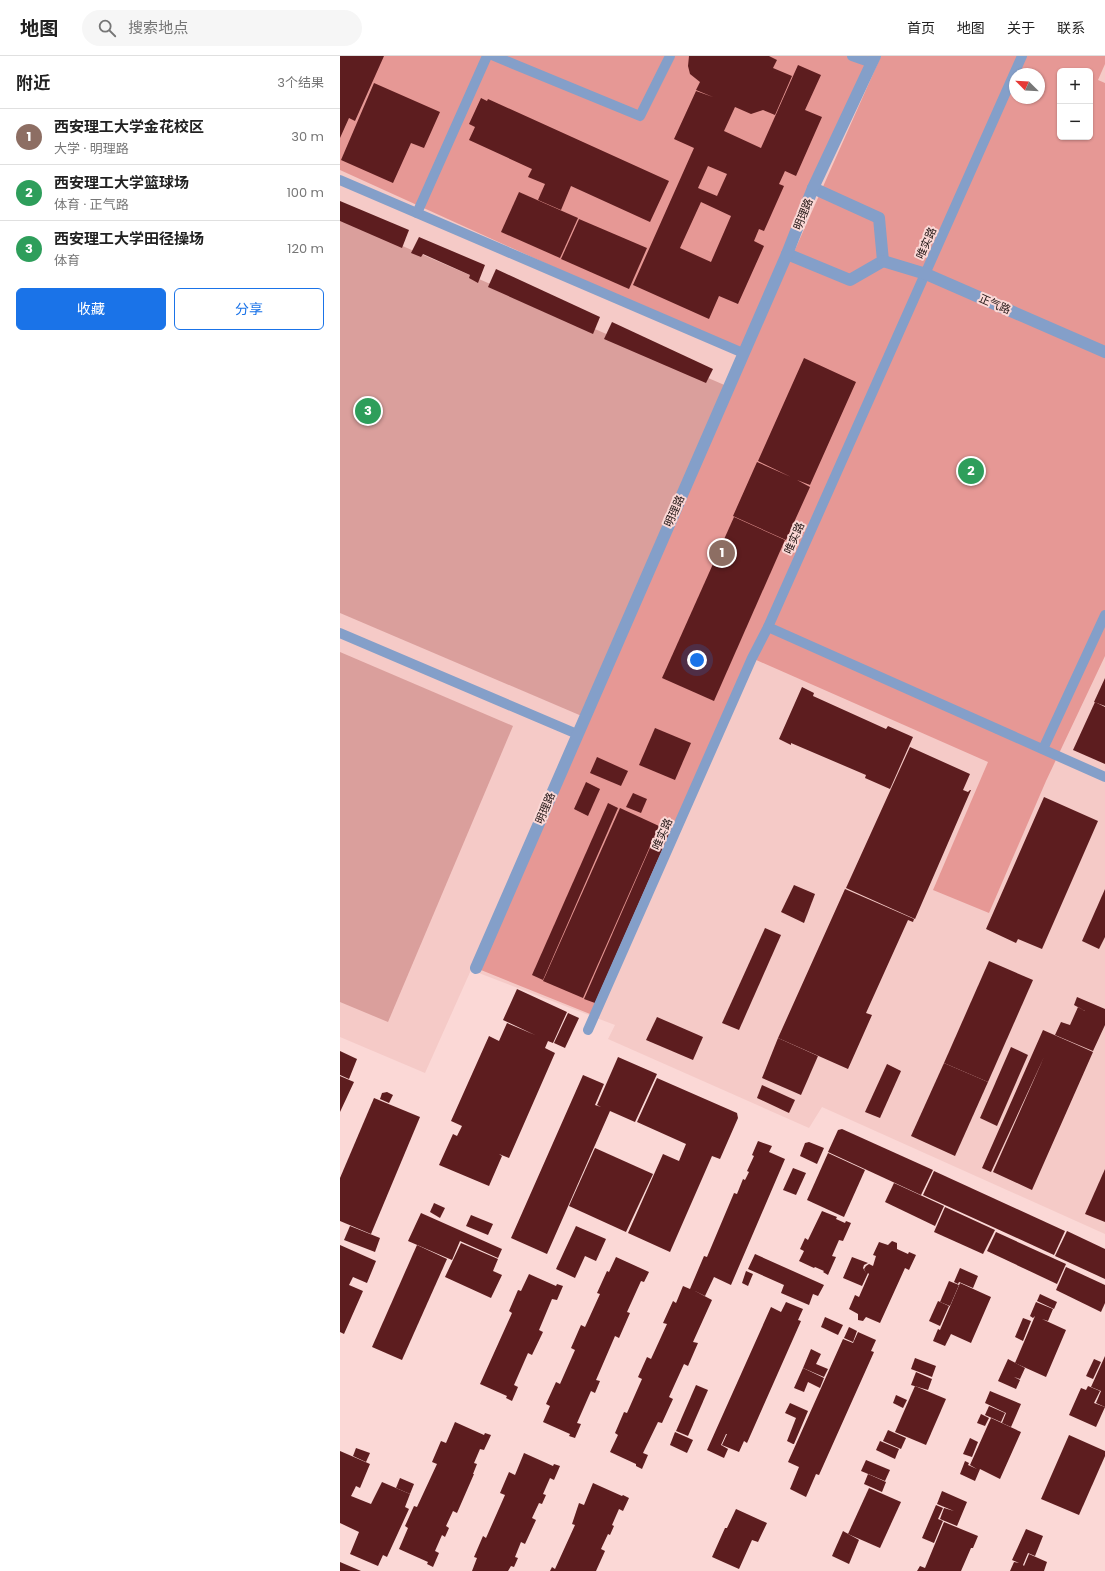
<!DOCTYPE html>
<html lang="zh">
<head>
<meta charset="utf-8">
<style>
	body { margin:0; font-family:Poppins,"Noto Sans SC",sans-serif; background:#f6f6f6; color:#222 }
	.controls { position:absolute; right:12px; top:12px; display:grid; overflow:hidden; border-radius:6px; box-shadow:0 1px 3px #0004 }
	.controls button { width:36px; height:36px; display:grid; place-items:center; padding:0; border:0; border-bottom:1px solid #e0e0e0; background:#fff; color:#222; font:20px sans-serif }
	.compass { position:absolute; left:669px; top:12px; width:36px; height:36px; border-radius:50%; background:#fff; box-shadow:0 1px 3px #0004; rotate:294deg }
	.you { position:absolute; left:357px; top:604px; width:14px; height:14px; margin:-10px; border:3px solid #fff; border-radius:50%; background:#1a73e8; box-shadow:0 0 0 6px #1a73e833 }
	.badge { display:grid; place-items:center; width:26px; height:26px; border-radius:50%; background:#1a73e8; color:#fff; font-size:13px; font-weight:700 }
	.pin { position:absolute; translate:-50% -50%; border:2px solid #fff; box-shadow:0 1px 4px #0006 }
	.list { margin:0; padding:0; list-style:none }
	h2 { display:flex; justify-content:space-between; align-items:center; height:52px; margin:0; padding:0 16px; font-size:17px }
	h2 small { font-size:13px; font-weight:400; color:#767676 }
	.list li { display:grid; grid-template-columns:26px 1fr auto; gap:12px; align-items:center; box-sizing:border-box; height:56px; padding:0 16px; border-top:1px solid #e0e0e0 }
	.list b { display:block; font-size:15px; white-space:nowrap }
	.list p { margin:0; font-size:13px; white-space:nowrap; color:#767676 }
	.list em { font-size:13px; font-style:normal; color:#767676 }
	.actions { display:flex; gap:8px; padding:12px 16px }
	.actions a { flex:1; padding:9px 0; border:1px solid #1a73e8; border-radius:6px; text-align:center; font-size:14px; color:#1a73e8 }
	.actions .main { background:#1a73e8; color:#fff }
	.icon { flex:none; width:22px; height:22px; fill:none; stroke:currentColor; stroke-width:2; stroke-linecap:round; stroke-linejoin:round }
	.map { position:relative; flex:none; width:765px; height:1515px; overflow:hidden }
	header { display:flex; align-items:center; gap:24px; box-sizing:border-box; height:56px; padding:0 20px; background:#fff; border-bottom:1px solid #e0e0e0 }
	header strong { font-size:19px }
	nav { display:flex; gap:22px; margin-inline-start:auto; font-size:14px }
	.search { width:280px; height:36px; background:#f6f6f6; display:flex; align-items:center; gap:10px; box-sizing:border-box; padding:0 14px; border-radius:22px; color:#767676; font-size:15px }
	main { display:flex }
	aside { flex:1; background:#fff }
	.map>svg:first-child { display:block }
	.built { fill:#f5cac7; fill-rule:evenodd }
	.green { fill:#da9f9c }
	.forest { fill:#e69895; fill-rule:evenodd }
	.building { fill:#5d1d1f; fill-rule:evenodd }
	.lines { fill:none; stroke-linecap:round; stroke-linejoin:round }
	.lane { stroke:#849fc9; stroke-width:10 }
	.street { stroke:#849fc9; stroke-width:12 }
	.labels { text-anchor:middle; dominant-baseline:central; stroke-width:4; stroke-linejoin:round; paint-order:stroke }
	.street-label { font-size:11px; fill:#211514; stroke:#fbd8d6 }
</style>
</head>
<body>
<header>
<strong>地图</strong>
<div class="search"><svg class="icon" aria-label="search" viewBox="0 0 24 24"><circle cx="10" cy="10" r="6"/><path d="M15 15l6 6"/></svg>搜索地点</div>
<nav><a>首页</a><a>地图</a><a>关于</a><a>联系</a></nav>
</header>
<main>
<aside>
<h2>附近<small>3个结果</small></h2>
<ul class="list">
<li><span class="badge" style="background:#8d6e63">1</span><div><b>西安理工大学金花校区</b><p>大学 · 明理路</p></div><em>30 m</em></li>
<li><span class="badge" style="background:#2e9e5b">2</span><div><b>西安理工大学篮球场</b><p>体育 · 正气路</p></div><em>100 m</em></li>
<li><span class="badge" style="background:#2e9e5b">3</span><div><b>西安理工大学田径操场</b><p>体育</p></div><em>120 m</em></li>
</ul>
<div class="actions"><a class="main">收藏</a><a>分享</a></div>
</aside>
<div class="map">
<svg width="765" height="1515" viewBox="0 0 765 1515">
	<rect width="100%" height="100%" fill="#fbd8d6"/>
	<path class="built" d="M0,0h765v1178l-283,-127 -13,21 -201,-89 7,-14 -144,-55 -46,103 -85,-36zM720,15h30v66h-30zM675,18h24v24h-24z"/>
	<g class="green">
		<polygon points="0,163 389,331 244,661 0,557"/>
		<polygon points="0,596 173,670 48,966 0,946"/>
	</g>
	<g class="forest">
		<polygon points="0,0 537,0 403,297 0,114"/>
		<path d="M541,0h224v8l-7,16 7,3v573l-59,125 -57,132 -56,-23 55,-128 -234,-103 -159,357 -119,-48zM720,15h30v66h-30zM675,18h24v24h-24z"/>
	</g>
	<g class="building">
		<polygon points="0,0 44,0 15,65 9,62 0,82"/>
		<path d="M349,0h80l8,4 -4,8 19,8 -17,39 -12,-5 -12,4 -16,-7 -11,24 37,17 37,-83 23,10 -16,35 17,7 -26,59 -11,-5 -6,13 5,2 -20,45 -5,-2 -5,12 10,5 -26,58 -19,-8 -10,23 -76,-34 61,-137 -20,-9 22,-48 17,6 -17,-7 4,-8 -10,-8 -2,-8zM368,110l19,8 -10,22 -19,-8zM361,146l30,14 -20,46 -31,-14z"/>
		<polygon points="34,27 100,56 84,92 71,87 53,127 1,104"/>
		<polygon points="141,42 147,45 148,43 329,125 310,166 231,130 221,154 198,144 205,128 188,121 192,113 129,84 135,71 129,68"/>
		<polygon points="179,136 238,162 220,202 161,176"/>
		<polygon points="0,145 69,174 62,192 0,165"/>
		<polygon points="239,163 307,192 289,233 221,203"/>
		<polygon points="79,181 145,209 138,227 129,222 130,219 83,198 81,201 71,197"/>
		<polygon points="156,213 260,261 253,278 148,231"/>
		<polygon points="272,266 373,313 366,327 264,283"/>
		<polygon points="464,302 516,326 470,429 457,424 470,431 446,484 393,460 417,406 451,421 418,405"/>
		<polygon points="394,461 445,484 374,645 322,622"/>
		<polygon points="765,622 765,650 754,646"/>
		<polygon points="462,631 474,637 473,640 546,673 548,670 573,681 550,733 525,722 526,719 451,687 451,689 439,683"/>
		<polygon points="755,646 765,651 765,708 733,694"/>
		<polygon points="315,672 351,687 335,724 299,709"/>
		<polygon points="570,691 630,718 623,734 628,736 630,734 631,734 575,863 506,832"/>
		<polygon points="257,701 288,715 281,730 250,717"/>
		<polygon points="246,726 260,733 248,760 234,753"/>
		<polygon points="293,737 307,743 301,757 286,751"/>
		<polygon points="704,741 758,765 702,893 678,883 676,887 646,873"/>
		<polygon points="268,747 278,752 203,924 192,919"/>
		<polygon points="280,752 319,770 243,942 203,925"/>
		<polygon points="319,771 330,776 255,947 244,943"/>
		<polygon points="454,829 475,838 464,867 441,856"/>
		<polygon points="505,833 574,863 573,866 568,864 526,957 532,959 508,1013 438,982"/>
		<polygon points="765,833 765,881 759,893 742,885"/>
		<polygon points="425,872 441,879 399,974 382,967"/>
		<polygon points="649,905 693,924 648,1026 604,1007"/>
		<polygon points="177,933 227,956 213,987 208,985 205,992 215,997 169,1102 159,1098 162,1100 149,1130 99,1109 113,1078 117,1080 122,1070 111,1065 149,980 159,985 167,967 195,979 163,964"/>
		<polygon points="737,941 765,953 765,969 753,995 715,979 721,966 730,969 738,951 745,955 734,949"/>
		<polygon points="228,957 239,962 225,992 214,987"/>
		<polygon points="317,961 363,981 353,1004 306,984"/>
		<polygon points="703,974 753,996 692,1134 653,1116 704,1001 651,1116 642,1112"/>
		<polygon points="438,982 478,1000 461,1039 422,1022"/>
		<polygon points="671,991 688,999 657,1070 640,1062"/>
		<polygon points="0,995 17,1003 9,1023 0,1019"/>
		<polygon points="278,1001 317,1018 295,1066 270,1055 207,1198 171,1182 243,1019 264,1028 255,1049 261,1051 257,1049"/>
		<polygon points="604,1007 648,1026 615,1100 571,1080"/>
		<polygon points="547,1008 561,1015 540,1062 525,1056"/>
		<polygon points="0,1020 14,1026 0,1056"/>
		<polygon points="317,1022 397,1057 398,1062 380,1103 372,1100 330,1196 288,1177 323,1098 339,1105 346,1088 297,1066"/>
		<polygon points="422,1029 455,1044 449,1057 417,1042"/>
		<polygon points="47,1036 53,1039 49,1047 40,1043 42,1037"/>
		<polygon points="34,1042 80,1061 31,1178 0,1165 0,1122"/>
		<polygon points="502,1073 593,1114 581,1139 488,1096 498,1074"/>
		<polygon points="418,1085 432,1090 429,1096 445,1103 391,1229 374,1221 365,1240 353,1234 372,1244 353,1286 358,1287 348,1310 344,1308 329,1341 333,1343 322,1367 318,1366 303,1397 308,1399 302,1413 296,1410 296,1408 270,1396 278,1379 275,1377 284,1356 287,1357 302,1323 298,1321 307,1301 311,1303 327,1268 323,1267 333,1245 336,1247 343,1230 350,1233 364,1200 367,1201 394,1137 397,1138 403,1123 405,1124 409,1116 407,1115 414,1100 412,1099"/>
		<polygon points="469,1086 484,1092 477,1108 460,1100 465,1087"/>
		<polygon points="255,1092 313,1118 286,1176 229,1150"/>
		<polygon points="488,1097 525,1114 504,1161 467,1144"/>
		<polygon points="453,1112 466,1117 456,1139 443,1134"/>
		<polygon points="765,1113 765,1166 745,1158"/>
		<polygon points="594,1115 725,1175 714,1199 583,1139"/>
		<polygon points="554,1127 604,1150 595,1170 545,1146"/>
		<polygon points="94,1147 105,1152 100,1162 90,1156"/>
		<polygon points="605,1151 655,1174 643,1198 594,1176"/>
		<polygon points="482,1155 497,1161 496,1163 505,1167 506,1165 511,1167 503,1185 499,1184 492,1200 496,1201 488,1219 483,1216 484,1215 475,1211 474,1212 459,1205 464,1195 460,1193 465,1182 468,1184"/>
		<polygon points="81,1157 162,1193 158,1202 120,1185 112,1204 68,1185"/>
		<polygon points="131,1159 153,1168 148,1179 126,1170"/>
		<polygon points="10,1170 40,1182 35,1196 4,1184"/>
		<polygon points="236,1170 266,1183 256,1205 245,1200 235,1222 216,1213"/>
		<polygon points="727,1175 765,1193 765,1223 715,1200"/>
		<polygon points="656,1176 726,1208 717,1228 647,1195"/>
		<polygon points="552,1185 557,1187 557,1193 568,1198 569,1196 576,1199 569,1214 565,1212 540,1267 526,1261 523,1265 518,1264 518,1258 509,1253 515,1239 519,1241 529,1218 528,1217 522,1230 503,1222 512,1201 528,1207 524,1209 523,1212 526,1217 524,1213 526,1210 529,1208 533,1210 536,1200 533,1199 539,1186 548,1189"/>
		<polygon points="121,1187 158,1203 153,1215 162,1219 151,1242 105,1221"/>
		<polygon points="0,1189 36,1205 27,1227 13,1221 9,1229 23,1235 4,1278 0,1276"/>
		<polygon points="77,1189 107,1203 62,1304 32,1291"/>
		<polygon points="415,1198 484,1229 478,1240 473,1238 469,1249 441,1237 444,1229 408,1213"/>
		<polygon points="276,1201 309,1216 304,1226 301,1225 287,1256 290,1257 279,1282 275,1280 256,1324 260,1325 255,1337 251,1335 237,1367 241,1368 235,1382 229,1380 230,1378 203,1366 210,1350 206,1348 216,1326 220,1328 235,1294 231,1292 241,1269 245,1271 260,1238 257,1237 267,1215 269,1216"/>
		<polygon points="726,1211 765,1229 765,1247 761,1256 716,1234"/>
		<polygon points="620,1212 638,1220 633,1232 619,1226 618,1228 614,1226"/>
		<polygon points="406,1215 413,1218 408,1230 402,1227"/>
		<polygon points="189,1218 216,1230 217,1228 223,1230 217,1244 212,1243 199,1274 203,1276 192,1299 188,1297 174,1329 178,1331 172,1345 166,1342 167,1340 140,1328 172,1257 169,1255 178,1234 181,1235"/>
		<polygon points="609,1225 619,1229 610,1250 600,1246"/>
		<polygon points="620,1227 651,1241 631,1287 611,1278 605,1290 593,1285 598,1273 600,1274"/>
		<polygon points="700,1238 717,1246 714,1253 697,1245"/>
		<polygon points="598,1245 609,1250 600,1270 589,1265"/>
		<polygon points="446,1246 463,1253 458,1264 461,1265 407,1387 404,1385 399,1396 382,1389 387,1378 386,1378 381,1389 388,1393 384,1402 367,1394 431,1251 441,1256"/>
		<polygon points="696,1246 713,1253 708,1265 702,1263 726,1274 706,1321 675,1307 695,1260 693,1262 690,1260"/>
		<polygon points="485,1261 503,1269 498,1279 481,1271"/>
		<polygon points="683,1262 691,1265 683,1285 675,1281"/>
		<polygon points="509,1271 517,1275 513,1286 504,1282"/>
		<polygon points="518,1276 536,1284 531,1295 534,1296 479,1419 476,1418 466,1441 450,1433 459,1411 448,1406 503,1283 513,1287"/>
		<polygon points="471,1293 481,1298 476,1308 488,1313 484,1321 463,1312"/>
		<polygon points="765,1300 765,1351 756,1347 761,1335 751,1331"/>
		<polygon points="575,1302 596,1310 592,1321 571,1313"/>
		<polygon points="668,1303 685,1312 680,1323 674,1321 680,1324 676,1333 658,1325"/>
		<polygon points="754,1303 761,1306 753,1323 746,1320"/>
		<polygon points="463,1312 484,1322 480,1332 468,1326 464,1336 454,1332"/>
		<polygon points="576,1316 592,1323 588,1334 571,1329"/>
		<polygon points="356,1329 368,1334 348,1380 336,1375"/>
		<polygon points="575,1330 606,1343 586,1389 555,1376"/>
		<polygon points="748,1330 760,1335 754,1347 765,1351 756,1371 729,1359 741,1332 746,1334"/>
		<polygon points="650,1335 681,1348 671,1371 662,1367 666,1357 645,1347"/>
		<polygon points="556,1339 567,1344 563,1352 553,1347"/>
		<polygon points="450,1347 468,1355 454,1388 453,1388 447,1385 456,1362 445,1357"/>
		<polygon points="649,1350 665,1357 661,1366 645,1359"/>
		<polygon points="641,1358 649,1362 645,1370 637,1367"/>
		<polygon points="651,1362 681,1376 660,1423 640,1413 635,1425 620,1418 625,1405 629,1407 628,1409 637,1413 630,1409"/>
		<polygon points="115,1366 144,1379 145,1377 151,1379 144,1394 140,1393 134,1407 137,1408 133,1418 134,1418 117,1457 113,1455 106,1470 109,1472 105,1481 102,1479 95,1495 99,1497 93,1511 87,1508 88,1506 59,1493 68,1472 65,1470 74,1450 77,1451 97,1408 92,1406 101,1385 106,1387"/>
		<polygon points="548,1374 566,1382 561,1393 543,1385"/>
		<polygon points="335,1376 353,1384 347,1397 330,1389"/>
		<polygon points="729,1379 765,1395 765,1400 739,1459 701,1443"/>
		<polygon points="630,1382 638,1386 632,1401 623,1398"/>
		<polygon points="540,1385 559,1393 555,1403 536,1394"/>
		<polygon points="16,1392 30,1397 26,1406 13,1400"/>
		<polygon points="0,1395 30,1408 20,1432 16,1430 11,1440 31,1448 42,1426 70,1438 65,1451 69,1453 47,1501 43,1499 38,1510 10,1498 19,1476 0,1467"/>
		<polygon points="184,1397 213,1410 214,1408 220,1410 214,1424 210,1422 203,1438 206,1439 202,1448 199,1447 192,1462 196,1464 185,1488 181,1486 175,1501 178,1502 174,1511 171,1510 168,1515 132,1515 137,1502 134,1501 143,1480 146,1482 165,1439 160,1437 169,1416 175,1419"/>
		<polygon points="526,1404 550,1414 545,1425 521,1415"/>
		<polygon points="528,1418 546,1426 542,1436 524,1428"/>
		<polygon points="60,1422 74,1428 70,1438 56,1432"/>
		<polygon points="253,1427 282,1440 283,1439 289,1442 283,1455 279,1453 272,1469 274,1470 270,1479 268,1478 261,1493 265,1495 256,1515 210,1515 212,1511 215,1513 235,1469 232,1468 239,1447 244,1449"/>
		<polygon points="529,1432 561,1446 540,1492 508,1478"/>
		<polygon points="602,1435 627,1446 617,1470 600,1463 604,1452 614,1455 597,1448"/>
		<polygon points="596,1449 603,1452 598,1463 603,1465 594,1487 582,1482"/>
		<polygon points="396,1453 427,1467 418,1486 412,1484 399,1513 372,1501 385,1472 387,1472"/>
		<polygon points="604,1466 638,1480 633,1492 631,1492 621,1515 577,1515 580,1510 585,1512"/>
		<polygon points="686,1473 703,1480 695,1500 688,1497 683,1509 684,1510 689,1498 707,1506 704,1515 670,1515 674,1506 679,1507 672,1504"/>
		<polygon points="503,1475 519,1484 509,1508 492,1500"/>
		<polygon points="0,1506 21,1515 0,1515"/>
	</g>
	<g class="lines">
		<g class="lane">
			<polyline points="154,0 300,60 330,0"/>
			<polyline points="512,0 532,7"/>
			<polyline points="0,124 403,297"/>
			<polyline points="77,157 147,0"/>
			<polyline points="428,571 765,721"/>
			<polyline points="0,577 237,678"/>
			<polyline points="703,693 765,559"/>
			<polyline points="248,974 412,602 428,571 682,0"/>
		</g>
		<g class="street">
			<polyline points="447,198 510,224 543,205 539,162 473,132"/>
			<polyline points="543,205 586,218 765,296"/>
			<polyline points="136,912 447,198 473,132 535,0"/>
		</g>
	</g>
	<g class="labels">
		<g class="street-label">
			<text transform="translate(463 158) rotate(-68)">明理路</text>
			<text transform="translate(586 187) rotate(-66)">唯实路</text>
			<text transform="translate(655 248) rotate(23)">正气路</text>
			<text transform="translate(334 455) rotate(-66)">明理路</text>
			<text transform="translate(454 482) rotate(-66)">唯实路</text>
			<text transform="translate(205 752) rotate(-67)">明理路</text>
			<text transform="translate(322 778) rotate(-66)">唯实路</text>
		</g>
	</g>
</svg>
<div class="controls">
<button>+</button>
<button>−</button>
</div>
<svg class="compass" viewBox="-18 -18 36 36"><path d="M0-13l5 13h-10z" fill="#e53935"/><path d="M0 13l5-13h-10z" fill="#767676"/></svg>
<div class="you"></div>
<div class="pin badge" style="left:382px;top:497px;background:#8d6e63">1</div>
<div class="pin badge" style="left:631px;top:415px;background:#2e9e5b">2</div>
<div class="pin badge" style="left:28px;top:355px;background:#2e9e5b">3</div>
</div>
</main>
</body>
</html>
